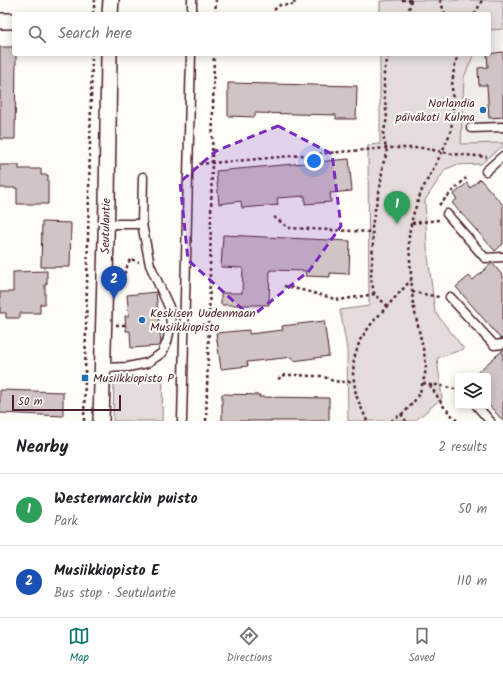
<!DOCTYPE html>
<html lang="en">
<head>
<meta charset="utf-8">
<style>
	body { margin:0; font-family:Kalam,sans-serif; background:#f2f2f2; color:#202124 }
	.controls { position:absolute; right:12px; bottom:12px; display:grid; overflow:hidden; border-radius:4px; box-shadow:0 2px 10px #0003 }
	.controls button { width:36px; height:36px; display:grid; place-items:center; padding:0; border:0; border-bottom:1px solid #e0e0e0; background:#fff; color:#202124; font:20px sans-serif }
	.scale { position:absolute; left:12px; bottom:10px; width:109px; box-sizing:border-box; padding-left:4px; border:2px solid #4a1f2b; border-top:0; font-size:11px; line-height:14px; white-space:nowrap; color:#4a1f2b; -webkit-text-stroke:3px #fdfcf7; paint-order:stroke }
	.you { position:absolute; left:314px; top:161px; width:14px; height:14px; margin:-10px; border:3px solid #fff; border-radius:50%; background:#1a73e8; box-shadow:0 0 0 6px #1a73e833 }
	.badge { display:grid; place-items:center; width:26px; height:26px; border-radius:50%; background:#0f766e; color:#fff; font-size:13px; font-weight:700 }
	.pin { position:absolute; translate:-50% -33px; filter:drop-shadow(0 1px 2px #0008) }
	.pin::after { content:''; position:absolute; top:21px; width:14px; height:12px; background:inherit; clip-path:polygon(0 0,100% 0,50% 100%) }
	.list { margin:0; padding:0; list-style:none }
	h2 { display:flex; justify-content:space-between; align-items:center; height:52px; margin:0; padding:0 16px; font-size:17px }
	h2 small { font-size:13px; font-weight:400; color:#757577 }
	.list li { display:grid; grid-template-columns:26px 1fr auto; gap:12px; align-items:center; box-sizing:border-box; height:72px; padding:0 16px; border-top:1px solid #e0e0e0 }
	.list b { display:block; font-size:15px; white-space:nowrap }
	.list p { margin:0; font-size:13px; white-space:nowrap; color:#757577 }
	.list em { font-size:13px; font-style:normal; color:#757577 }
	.icon { flex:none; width:22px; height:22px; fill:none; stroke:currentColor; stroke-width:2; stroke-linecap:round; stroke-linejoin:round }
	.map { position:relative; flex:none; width:503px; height:421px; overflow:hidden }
	.search { position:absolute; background:#fff; box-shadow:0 2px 10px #0003; left:12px; right:12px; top:12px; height:44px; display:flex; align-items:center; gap:10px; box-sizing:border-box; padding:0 14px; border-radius:4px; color:#757577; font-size:15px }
	.sheet { height:196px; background:#fff }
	nav { display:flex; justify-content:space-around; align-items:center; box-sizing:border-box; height:56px; border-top:1px solid #e0e0e0; background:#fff; font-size:11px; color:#757577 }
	nav a { display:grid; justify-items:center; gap:2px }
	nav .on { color:#0f766e }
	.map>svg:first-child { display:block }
	.built { fill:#f0ece8 }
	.green { fill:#e3dcda; stroke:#967e82 }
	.building { fill:#d0c5c4; stroke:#4a1f2b }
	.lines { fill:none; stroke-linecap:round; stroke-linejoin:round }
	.service-casing { stroke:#4a1f2b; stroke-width:11 }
	.minor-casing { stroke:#4a1f2b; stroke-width:18 }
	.path { stroke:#4a1f2b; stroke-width:2.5; stroke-dasharray:3 3; stroke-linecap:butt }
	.service { stroke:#fdfcf7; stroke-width:8 }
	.minor { stroke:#fdfcf7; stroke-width:15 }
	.marked { fill:#7b2cbf; fill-opacity:0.2; stroke:#7b2cbf; stroke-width:3; stroke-dasharray:8 5; stroke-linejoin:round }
	.poi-dot { fill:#1f6fb2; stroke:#fdfcf7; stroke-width:1.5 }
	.labels { text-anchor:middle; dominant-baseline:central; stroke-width:4; stroke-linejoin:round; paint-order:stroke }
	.poi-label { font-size:12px; fill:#4a1f2b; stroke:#fdfcf7; text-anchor:start }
	.street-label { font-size:12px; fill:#4a1f2b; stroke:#fdfcf7 }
</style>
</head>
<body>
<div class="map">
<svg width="503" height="421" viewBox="0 0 503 421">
	<rect width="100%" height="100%" fill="#fdfcf7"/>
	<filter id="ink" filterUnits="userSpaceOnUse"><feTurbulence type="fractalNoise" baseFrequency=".025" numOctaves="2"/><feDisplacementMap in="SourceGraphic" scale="8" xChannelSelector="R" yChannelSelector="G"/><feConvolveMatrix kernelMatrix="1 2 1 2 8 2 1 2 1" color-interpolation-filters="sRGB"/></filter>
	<g filter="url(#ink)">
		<polygon class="built" points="503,29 503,143 461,145 464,77 474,54 489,54 489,30"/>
		<g class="green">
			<polygon points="402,0 503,0 503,29 489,30 489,14 380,14 380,1"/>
			<polygon points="380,54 474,54 464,77 461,144 503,143 503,146 481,164 456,165 446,169 425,200 427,248 435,312 464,349 437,358 442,398 415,421 348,421 347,349 340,310 369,306 368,145 380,144"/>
			<polygon points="163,375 162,421 113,421 114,376 126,376 153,377"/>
		</g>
		<g class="building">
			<polygon points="0,47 14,47 14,54 16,54 15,139 0,139"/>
			<polygon points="503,52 503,117 489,118 487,85 479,85 478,68 488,67 487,54"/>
			<polygon points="228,83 357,86 356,119 336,119 336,115 255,113 255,117 228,116"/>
			<polygon points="349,159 352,191 330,193 331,202 305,204 305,196 277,198 278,205 242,208 241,201 219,204 216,171"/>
			<polygon points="0,165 19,165 19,169 41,169 41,175 48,175 48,204 17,204 17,188 0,188"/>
			<polygon points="480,179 503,205 503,244 495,251 452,203 457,199 453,195 467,183 470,188"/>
			<polygon points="42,222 71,223 70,267 41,267"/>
			<polygon points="223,235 350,241 349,274 330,273 330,277 305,276 306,271 270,270 269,305 221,305 221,293 242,293 243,268 221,267"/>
			<polygon points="492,263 503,276 503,339 501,339 456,287 469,276 473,280"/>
			<polygon points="47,271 47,284 45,284 45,304 40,304 40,313 20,313 20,318 6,318 6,313 0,313 0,292 13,292 13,272"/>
			<polygon points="156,292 161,343 159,346 131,348 130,331 126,331 125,316 129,316 127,295"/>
			<polygon points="324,321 329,356 293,361 293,357 247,362 248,366 221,369 216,333 249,330 249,334 283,330 282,326"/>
			<polygon points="503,350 503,421 488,404 488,376 473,376"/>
			<polygon points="0,390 63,392 63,416 0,413"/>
			<polygon points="222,394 260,395 259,397 329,398 329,421 222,421"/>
		</g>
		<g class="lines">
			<g class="service-casing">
				<g id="service">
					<polyline points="192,14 192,0"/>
					<polyline points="471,128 503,127"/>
					<polyline points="486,171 503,156"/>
					<polyline points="447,214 485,258 503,257"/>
					<polyline points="142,224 143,177"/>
					<polyline points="450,297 494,345 503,344"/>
					<polyline points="103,368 128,367 147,363 162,353 167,342 171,324 169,307 150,265 142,224 107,224"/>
					<polyline points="477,406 490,421"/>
					<polyline points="182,421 191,54"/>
				</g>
			</g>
			<g class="minor-casing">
				<g id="minor">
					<polyline points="110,14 111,0"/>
					<polyline points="0,21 14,21"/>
					<polyline points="101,421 107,202 109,54"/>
				</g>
			</g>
			<g class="path">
				<polyline points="402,0 411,0"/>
				<polyline points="440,0 445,14"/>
				<polyline points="274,10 280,5 295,5 294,0"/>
				<polyline points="93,14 95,0"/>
				<polyline points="215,14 216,0"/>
				<polyline points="406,14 409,9 411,0"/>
				<polyline points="475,14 482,0"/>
				<polyline points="199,164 386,148 423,148 453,154 487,157"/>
				<polyline points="439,205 466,178"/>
				<polyline points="274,217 289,228 372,232"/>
				<polyline points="412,223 439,220"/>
				<polyline points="120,285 130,259 139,262"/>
				<polyline points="284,286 306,291 339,300 375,294"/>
				<polyline points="412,292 439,297"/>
				<polyline points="388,306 376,296 374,293 371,278 373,242 372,228 374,214 380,188 383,164 387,153 383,135 387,118 384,92 384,72 389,54"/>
				<polyline points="116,325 126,325"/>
				<polyline points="278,379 285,375 298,375 310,376 322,376 333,381 342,382 354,381"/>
				<polyline points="423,383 430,385 438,385 455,389 458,389"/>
				<polyline points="430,385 444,407 457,421"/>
				<polyline points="401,414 406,421"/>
				<polyline points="84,421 92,54"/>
				<polyline points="206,421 209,323 214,54"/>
				<polyline points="367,421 356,395 353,374 354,359 360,340 372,323 411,280"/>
				<polyline points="391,421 405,412 416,399 420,392 425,375 426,364 423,348 413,304 409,245 409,234 413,215 421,192 442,152 451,131 453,111 452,85 454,69 458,54"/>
			</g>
			<use href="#service" class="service"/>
			<use href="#minor" class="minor"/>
		</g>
	</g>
	<path class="marked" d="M278,126l54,28 9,72 -32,45 -58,46 -63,-57 -8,-78 36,-31z"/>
	<g class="poi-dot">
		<circle cx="483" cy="110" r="4"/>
		<circle cx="142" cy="320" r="4"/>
		<rect x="81" y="374" width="8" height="8" rx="2"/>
	</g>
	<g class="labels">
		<g class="poi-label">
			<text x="475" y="103" text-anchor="end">Norlandia<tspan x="475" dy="14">päiväkoti Kulma</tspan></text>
			<text x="150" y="313">Keskisen Uudenmaan<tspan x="150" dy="14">Musiikkiopisto</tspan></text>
			<text x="93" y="378">Musiikkiopisto P</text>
		</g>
		<g class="street-label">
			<text transform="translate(106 226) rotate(-89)">Seutulantie</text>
		</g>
	</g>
</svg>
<div class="controls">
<button><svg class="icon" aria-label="layers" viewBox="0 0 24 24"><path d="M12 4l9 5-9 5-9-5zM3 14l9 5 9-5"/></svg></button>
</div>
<div class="scale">50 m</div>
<div class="you"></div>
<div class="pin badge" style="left:397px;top:224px;background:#2e9e5b">1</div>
<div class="pin badge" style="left:114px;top:299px;background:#1a4fb4">2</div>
<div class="search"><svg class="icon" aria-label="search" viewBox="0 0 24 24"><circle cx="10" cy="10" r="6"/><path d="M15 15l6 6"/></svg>Search here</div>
</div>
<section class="sheet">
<h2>Nearby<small>2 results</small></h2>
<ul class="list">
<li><span class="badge" style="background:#2e9e5b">1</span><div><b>Westermarckin puisto</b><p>Park</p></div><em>50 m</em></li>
<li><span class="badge" style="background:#1a4fb4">2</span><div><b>Musiikkiopisto E</b><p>Bus stop · Seutulantie</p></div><em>110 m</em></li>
</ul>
</section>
<nav>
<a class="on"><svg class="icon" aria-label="map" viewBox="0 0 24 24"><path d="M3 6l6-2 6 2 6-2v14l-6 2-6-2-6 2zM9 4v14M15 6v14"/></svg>Map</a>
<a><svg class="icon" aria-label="directions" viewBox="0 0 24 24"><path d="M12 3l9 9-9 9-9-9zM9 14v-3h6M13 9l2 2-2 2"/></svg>Directions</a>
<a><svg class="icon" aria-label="saved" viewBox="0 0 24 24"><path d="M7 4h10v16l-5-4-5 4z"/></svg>Saved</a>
</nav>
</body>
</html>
